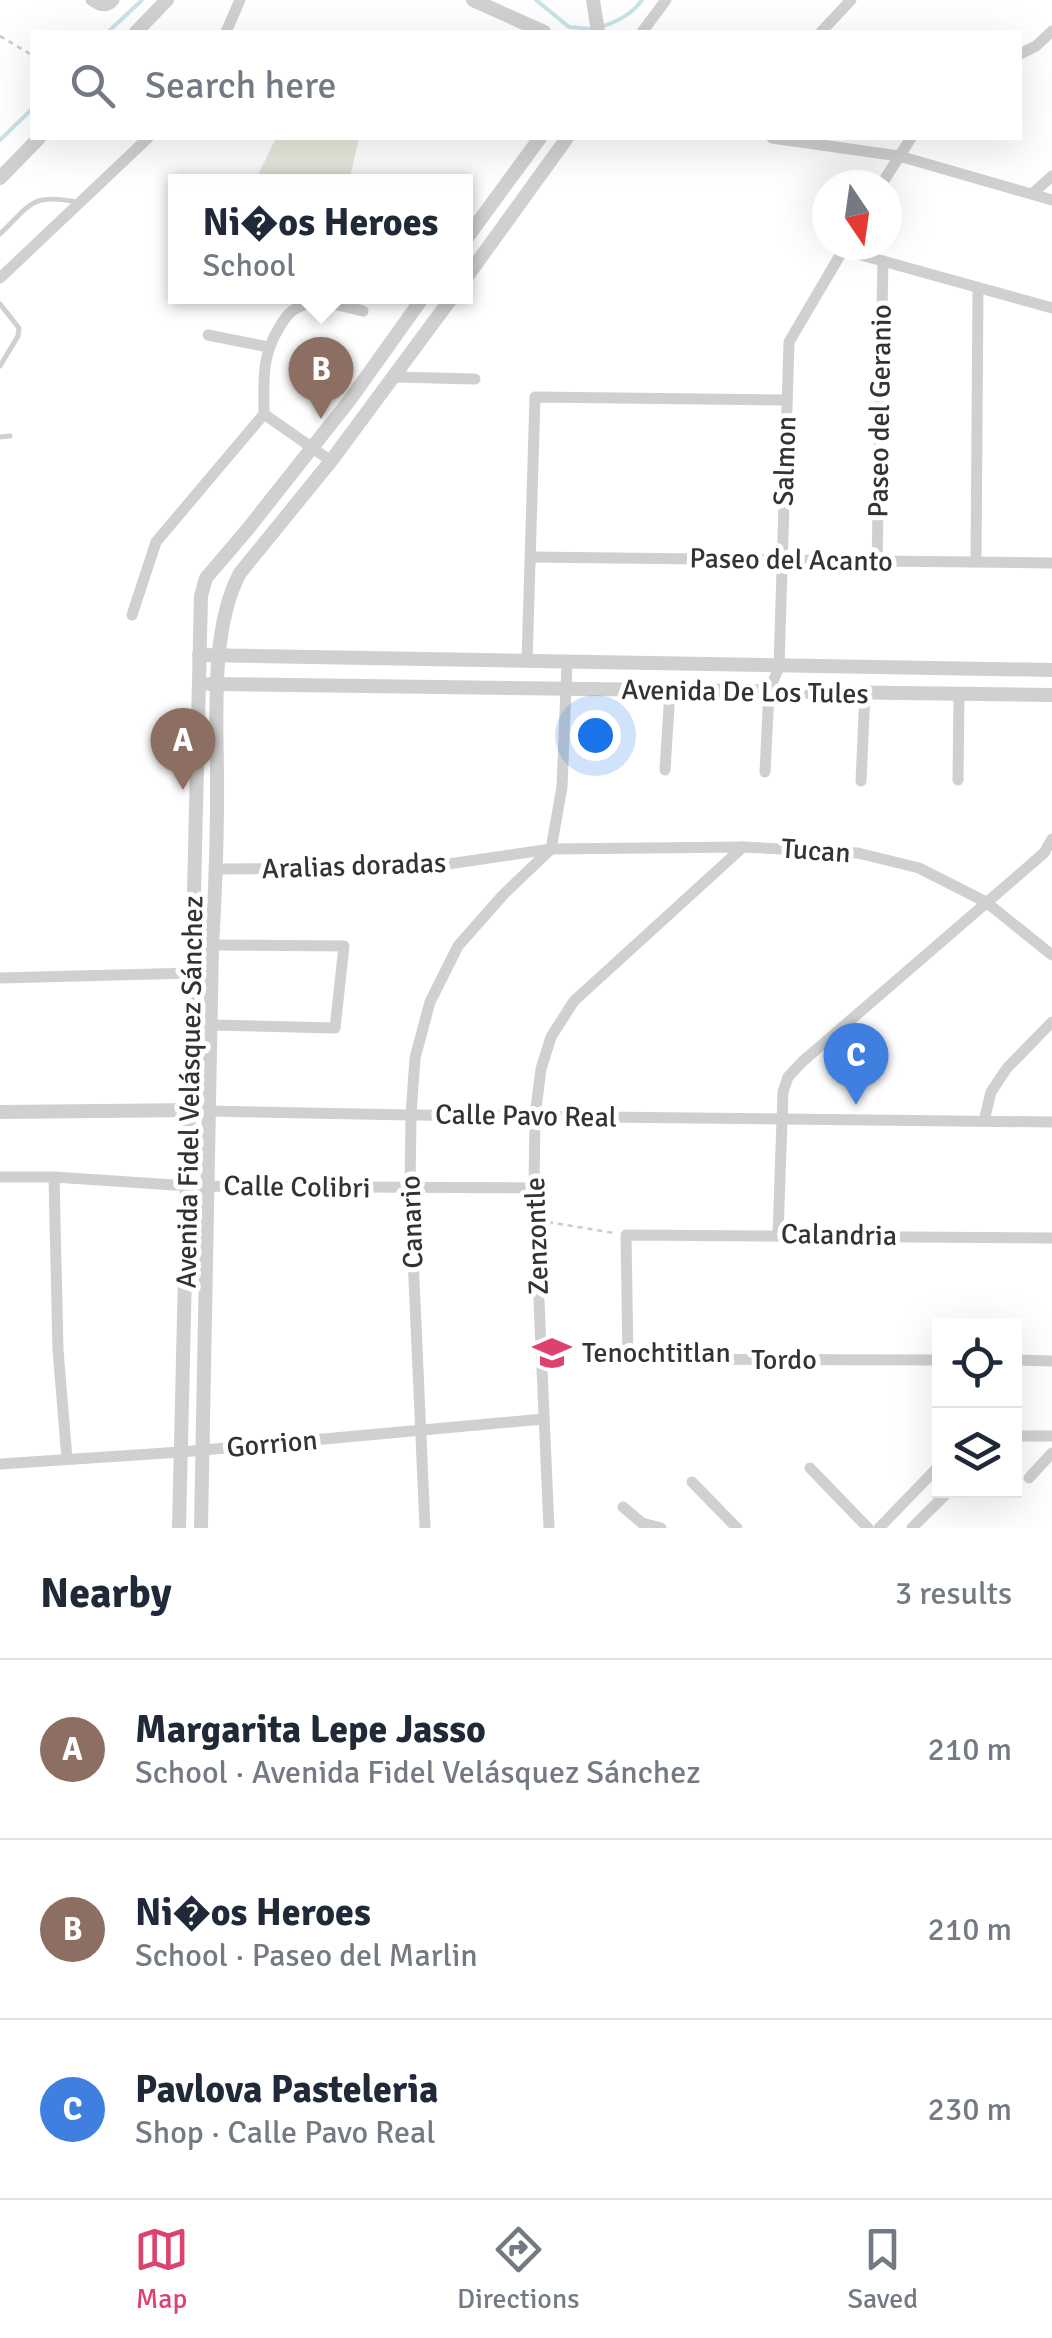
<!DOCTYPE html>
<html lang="en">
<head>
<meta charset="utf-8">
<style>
	body { margin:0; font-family:Signika,sans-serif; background:#f2f2f3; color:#1f2937 }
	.controls { position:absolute; right:30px; bottom:30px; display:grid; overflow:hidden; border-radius:0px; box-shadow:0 10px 40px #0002 }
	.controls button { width:90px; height:90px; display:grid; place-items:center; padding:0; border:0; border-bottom:2px solid #e0e1e3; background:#fff; color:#1f2937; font:50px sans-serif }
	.compass { position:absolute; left:812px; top:170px; width:90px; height:90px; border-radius:50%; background:#fff; box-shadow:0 10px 40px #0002; rotate:167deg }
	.you { position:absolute; left:595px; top:735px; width:35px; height:35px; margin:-25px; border:8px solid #fff; border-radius:50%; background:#1a73e8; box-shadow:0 0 0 15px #1a73e833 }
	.badge { display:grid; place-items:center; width:65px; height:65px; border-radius:50%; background:#dd416d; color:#fff; font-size:32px; font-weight:700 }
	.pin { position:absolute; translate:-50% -82px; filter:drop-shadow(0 2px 5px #0008) }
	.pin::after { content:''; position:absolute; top:52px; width:35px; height:30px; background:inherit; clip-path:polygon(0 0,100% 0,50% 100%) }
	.popup { position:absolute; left:168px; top:174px; width:305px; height:130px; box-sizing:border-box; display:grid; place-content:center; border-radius:0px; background:#fff; filter:drop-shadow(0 2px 8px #0005); font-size:32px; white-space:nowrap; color:#747a83 }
	.popup b { font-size:38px; color:#1f2937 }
	.popup::after { content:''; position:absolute; left:50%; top:100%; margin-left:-20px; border:20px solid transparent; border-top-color:#fff }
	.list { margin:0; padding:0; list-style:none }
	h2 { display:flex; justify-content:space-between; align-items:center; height:130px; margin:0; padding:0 40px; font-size:42px }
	h2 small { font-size:32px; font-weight:400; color:#747a83 }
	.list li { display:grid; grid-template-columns:65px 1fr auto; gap:30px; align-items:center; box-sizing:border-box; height:180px; padding:0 40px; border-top:2px solid #e0e1e3 }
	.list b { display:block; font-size:38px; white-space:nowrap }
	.list p { margin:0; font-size:32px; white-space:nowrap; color:#747a83 }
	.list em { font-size:32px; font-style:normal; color:#747a83 }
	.icon { flex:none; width:55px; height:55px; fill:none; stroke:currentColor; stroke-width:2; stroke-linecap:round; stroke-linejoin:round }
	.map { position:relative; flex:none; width:1052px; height:1528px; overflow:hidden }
	.search { position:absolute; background:#fff; box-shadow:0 10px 40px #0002; left:30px; right:30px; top:30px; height:110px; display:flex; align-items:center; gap:25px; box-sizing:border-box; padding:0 35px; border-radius:0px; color:#747a83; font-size:38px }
	.sheet { height:670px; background:#fff }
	nav { display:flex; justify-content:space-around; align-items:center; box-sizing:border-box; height:140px; border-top:2px solid #e0e1e3; background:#fff; font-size:28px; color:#747a83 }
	nav a { display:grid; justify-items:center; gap:5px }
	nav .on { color:#dd416d }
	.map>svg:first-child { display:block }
	.green { fill:#e5e9dc }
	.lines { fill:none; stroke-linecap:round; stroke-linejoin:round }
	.stream { stroke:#cae3e8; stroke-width:4 }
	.path { stroke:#cacaca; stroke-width:2.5; stroke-dasharray:5 5; stroke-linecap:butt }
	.service { stroke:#d0d0d0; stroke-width:5 }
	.minor { stroke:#d0d0d0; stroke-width:11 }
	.tertiary { stroke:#d0d0d0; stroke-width:14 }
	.labels { text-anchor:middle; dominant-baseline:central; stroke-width:10; stroke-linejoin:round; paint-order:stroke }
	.street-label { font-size:28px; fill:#333; stroke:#fff }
	.poi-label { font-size:28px; fill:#333; stroke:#fff; text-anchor:start }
</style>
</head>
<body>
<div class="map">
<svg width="1052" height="1528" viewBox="0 0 1052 1528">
	<rect width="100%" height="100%" fill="#fff"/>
	<polygon class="green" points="276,138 359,138 349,181 255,181"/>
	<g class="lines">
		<g class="stream">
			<polyline points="536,0 569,27 591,29"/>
			<path d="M601,27c17,-6 30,-12 41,-27"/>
			<polyline points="108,32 142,0"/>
			<polyline points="0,140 32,109"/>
		</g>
		<g class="path">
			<polyline points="0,36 30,54"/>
			<polyline points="548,1222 614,1233"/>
		</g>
		<g class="service">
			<path d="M0,234c32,-30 30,-41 77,-32"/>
			<polyline points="0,304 19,328 18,336 0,366"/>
			<polyline points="0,437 10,436"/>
		</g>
		<g class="minor">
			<path d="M91,0c8,6 16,9 23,0"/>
			<polyline points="226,32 240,0"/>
			<polyline points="642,32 666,0"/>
			<polyline points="821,32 851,0"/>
			<polyline points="1020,54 1036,46 1052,31"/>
			<polyline points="772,138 899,156 1052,200"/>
			<polyline points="881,185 911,138"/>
			<polyline points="1032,194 1052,176"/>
			<polyline points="843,250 1052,308"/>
			<polyline points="0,278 148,138"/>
			<polyline points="208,335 268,347"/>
			<polyline points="394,377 475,379"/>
			<polyline points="264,414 331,461"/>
			<polyline points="531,557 1052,563"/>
			<polyline points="877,562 883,261"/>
			<polyline points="976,562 978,288"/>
			<path d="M132,615l24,-73 108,-128c0,-33 -3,-57 15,-86 7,-12 13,-21 29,-24 17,-4 38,3 55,7"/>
			<polyline points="527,662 535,397 787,400"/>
			<polyline points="665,770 670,691"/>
			<polyline points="765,772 769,691 779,667 789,342 846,245"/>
			<polyline points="958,780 959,694"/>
			<polyline points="861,781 865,693"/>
			<polyline points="217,869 421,868 551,849 743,847 858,853 919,868 986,902 1052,955"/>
			<polyline points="0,978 193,973"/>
			<polyline points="211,1025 335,1028 344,946 212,945"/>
			<polyline points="209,1111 411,1115 1052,1122"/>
			<polyline points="984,1121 991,1092 1007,1068 1052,1022"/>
			<polyline points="0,1177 54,1177 189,1186 534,1188"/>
			<polyline points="54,1177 58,1350 67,1459"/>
			<polyline points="778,1234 783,1092 788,1077 802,1062 1044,853 1052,839"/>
			<polyline points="940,1360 628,1359 626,1235 1052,1238"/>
			<polyline points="1014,1360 1052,1361"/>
			<polyline points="1014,1436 1052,1436"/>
			<polyline points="0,1464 181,1452 544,1419"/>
			<polyline points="810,1468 868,1528"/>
			<polyline points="1029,1478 1052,1453"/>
			<polyline points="692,1482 737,1528"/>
			<polyline points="623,1507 642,1523 661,1528"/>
			<polyline points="425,1528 410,1189 411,1115 415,1058 430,1002 458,946 503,895 551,849 562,787 567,663"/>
			<polyline points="549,1528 534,1188 535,1116 541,1069 551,1037 574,1001 743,847"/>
			<polyline points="879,1528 940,1465"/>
			<polyline points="912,1528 950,1490"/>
		</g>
		<g class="tertiary">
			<polyline points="473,0 544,32"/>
			<polyline points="593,0 598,32"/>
			<polyline points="136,32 167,0"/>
			<polyline points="0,178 39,138"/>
			<polyline points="466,239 540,138"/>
			<polyline points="466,278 567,138"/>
			<polyline points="199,655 1052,670"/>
			<polyline points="209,684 1052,695"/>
			<polyline points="0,1112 199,1110"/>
			<polyline points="179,1528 201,596 206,578 247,530 349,401 424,296"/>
			<path d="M201,1528l11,-583c3,-49 5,-97 5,-146 1,-67 -9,-167 23,-226l91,-112 122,-165"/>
		</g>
	</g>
	<defs>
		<g id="school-bare" transform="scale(3)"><path d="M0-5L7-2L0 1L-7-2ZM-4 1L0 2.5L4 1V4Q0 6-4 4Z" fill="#dd416d" stroke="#fff" stroke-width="2.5" paint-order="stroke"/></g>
	</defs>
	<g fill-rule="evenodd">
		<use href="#school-bare" x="552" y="1353"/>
	</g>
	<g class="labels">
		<g class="street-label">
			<text transform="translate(880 411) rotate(-89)">Paseo del Geranio</text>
			<text transform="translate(785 461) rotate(-88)">Salmon</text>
			<text transform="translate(791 560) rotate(1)">Paseo del Acanto</text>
			<text transform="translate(745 692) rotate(1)">Avenida De Los Tules</text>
			<text transform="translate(816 851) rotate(4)">Tucan</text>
			<text transform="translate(354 866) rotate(-2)">Aralias doradas</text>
			<text transform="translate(190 1092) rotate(-89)">Avenida Fidel Velásquez Sánchez</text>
			<text transform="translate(526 1116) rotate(1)">Calle Pavo Real</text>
			<text transform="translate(297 1187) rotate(1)">Calle Colibri</text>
			<text transform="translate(412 1222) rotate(-92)">Canario</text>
			<text transform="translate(839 1235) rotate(1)">Calandria</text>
			<text transform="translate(537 1236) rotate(-92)">Zenzontle</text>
			<text x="784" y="1360">Tordo</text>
			<text transform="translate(272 1444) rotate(-5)">Gorrion</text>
		</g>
		<g class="poi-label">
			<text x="582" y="1353">Tenochtitlan</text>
		</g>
	</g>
</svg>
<div class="controls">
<button><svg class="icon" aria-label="locate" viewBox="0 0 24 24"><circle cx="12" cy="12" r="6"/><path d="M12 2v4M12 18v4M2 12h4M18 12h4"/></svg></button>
<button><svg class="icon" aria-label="layers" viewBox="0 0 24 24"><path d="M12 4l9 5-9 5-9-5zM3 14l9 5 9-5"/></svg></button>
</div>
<svg class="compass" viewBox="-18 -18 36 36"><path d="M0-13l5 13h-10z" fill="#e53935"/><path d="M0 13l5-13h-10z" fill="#747a83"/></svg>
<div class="you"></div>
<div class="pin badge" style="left:183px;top:790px;background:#8d6e63">A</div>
<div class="pin badge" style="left:321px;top:419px;background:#8d6e63">B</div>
<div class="popup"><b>Ni�os Heroes</b>School</div>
<div class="pin badge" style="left:856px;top:1105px;background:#3f7fe0">C</div>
<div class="search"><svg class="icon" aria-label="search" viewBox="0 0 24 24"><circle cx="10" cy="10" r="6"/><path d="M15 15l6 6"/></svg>Search here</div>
</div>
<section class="sheet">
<h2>Nearby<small>3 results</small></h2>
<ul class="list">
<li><span class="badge" style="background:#8d6e63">A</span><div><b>Margarita Lepe Jasso</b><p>School · Avenida Fidel Velásquez Sánchez</p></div><em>210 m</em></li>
<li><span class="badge" style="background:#8d6e63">B</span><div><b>Ni�os Heroes</b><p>School · Paseo del Marlin</p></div><em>210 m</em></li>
<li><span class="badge" style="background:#3f7fe0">C</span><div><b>Pavlova Pasteleria</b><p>Shop · Calle Pavo Real</p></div><em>230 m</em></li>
</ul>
</section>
<nav>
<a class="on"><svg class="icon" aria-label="map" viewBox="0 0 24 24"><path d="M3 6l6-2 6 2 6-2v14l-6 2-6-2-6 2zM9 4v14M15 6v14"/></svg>Map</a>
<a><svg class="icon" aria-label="directions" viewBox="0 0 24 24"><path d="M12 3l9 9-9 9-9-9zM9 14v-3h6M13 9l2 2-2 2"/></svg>Directions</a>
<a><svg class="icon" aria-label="saved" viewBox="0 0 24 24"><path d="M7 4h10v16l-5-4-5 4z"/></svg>Saved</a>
</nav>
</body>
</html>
